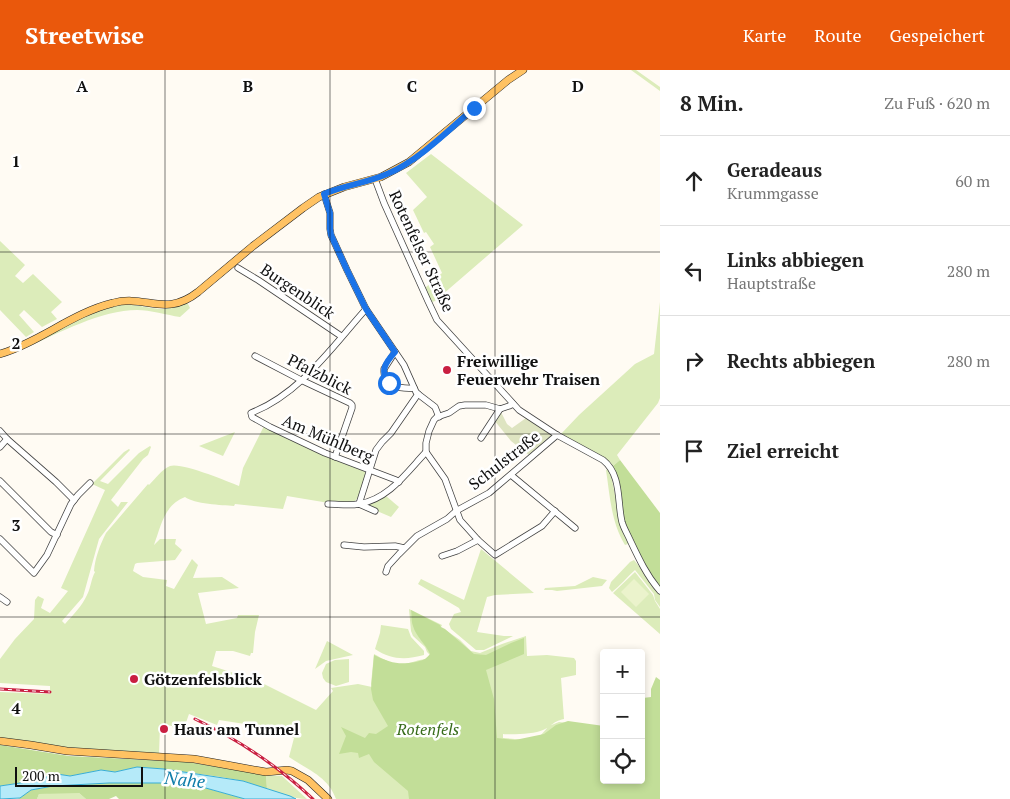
<!DOCTYPE html>
<html lang="de">
<head>
<meta charset="utf-8">
<style>
	body { margin:0; font-family:"PT Serif",serif; background:#f2f2f2; color:#222 }
	.controls { position:absolute; right:15px; bottom:15px; display:grid; overflow:hidden; border-radius:5px; box-shadow:0 2px 8px #0003 }
	.controls button { width:45px; height:45px; display:grid; place-items:center; padding:0; border:0; border-bottom:1px solid #e0e0e0; background:#fff; color:#222; font:25px sans-serif }
	.scale { position:absolute; left:15px; bottom:12px; width:128px; box-sizing:border-box; padding-left:5px; border:2px solid #101010; border-top:0; font-size:14px; line-height:18px; white-space:nowrap; color:#101010; -webkit-text-stroke:4px #fff; paint-order:stroke }
	.stop { position:absolute; width:15px; height:15px; margin:-11px; border:4px solid #1a73e8; border-radius:50%; background:#fff }
	.stop.end { background:#1a73e8; border-color:#fff; box-shadow:0 1px 5px #0008 }
	.list { margin:0; padding:0; list-style:none }
	h2 { display:flex; justify-content:space-between; align-items:center; height:65px; margin:0; padding:0 20px; font-size:21px }
	h2 small { font-size:16px; font-weight:400; color:#767676 }
	.list li { display:grid; grid-template-columns:32px 1fr auto; gap:15px; align-items:center; box-sizing:border-box; height:90px; padding:0 20px; border-top:1px solid #e0e0e0 }
	.list b { display:block; font-size:19px; white-space:nowrap }
	.list p { margin:0; font-size:16px; white-space:nowrap; color:#767676 }
	.list em { font-size:16px; font-style:normal; color:#767676 }
	.icon { flex:none; width:28px; height:28px; fill:none; stroke:currentColor; stroke-width:2; stroke-linecap:round; stroke-linejoin:round }
	.map { position:relative; flex:none; width:660px; height:729px; overflow:hidden }
	header { display:flex; align-items:center; gap:30px; box-sizing:border-box; height:70px; padding:0 25px; background:#ea580c; color:#fff }
	header strong { font-size:24px }
	nav { display:flex; gap:28px; margin-inline-start:auto; font-size:18px }
	main { display:flex }
	aside { flex:1; background:#fff }
	.map>svg:first-child { display:block }
	.green { fill:#dcecba }
	.forest { fill:#c2de98 }
	.cemetery { fill:#dee4c1 }
	.pitch { fill:#ebf3cc }
	.water { fill:#b5eaf9; stroke:#37add5 }
	.lines { fill:none; stroke-linecap:round; stroke-linejoin:round }
	.minor-casing { stroke:#434343; stroke-width:7 }
	.major-casing { stroke:#212121; stroke-width:8 }
	.minor { stroke:#fff; stroke-width:5.5 }
	.major { stroke:#ffc263; stroke-width:7 }
	.rail-casing { stroke:#c91f41; stroke-width:3 }
	.rail { stroke:#fff; stroke-width:1; stroke-dasharray:4; stroke-linecap:butt }
	.route { stroke:#1a73e8; stroke-width:6 }
	.grid { fill:none; stroke:#101010; stroke-width:1; stroke-opacity:0.55 }
	.poi-dot { fill:#c91f41; stroke:#fff; stroke-width:2 }
	.labels { text-anchor:middle; dominant-baseline:central; stroke-width:5; stroke-linejoin:round; paint-order:stroke }
	.street-label { font-size:16px; fill:#101010; stroke:#fff }
	.poi-label { font-size:16px; font-weight:bold; fill:#101010; stroke:#fff; text-anchor:start }
	.park-label { font-size:16px; font-style:italic; fill:#386c1b; stroke:#fff }
	.water-label { font-size:18px; font-style:italic; fill:#117eaa; stroke:#fff }
	.grid-label { font-size:16px; text-anchor:middle; font-weight:bold; fill:#101010; stroke:#fff; stroke-width:5; stroke-linejoin:round; paint-order:stroke }
</style>
</head>
<body>
<header>
<strong>Streetwise</strong>
<nav><a>Karte</a><a>Route</a><a>Gespeichert</a></nav>
</header>
<main>
<div class="map">
<svg width="660" height="729" viewBox="0 0 660 729">
	<rect width="100%" height="100%" fill="#fffbf3"/>
	<g class="green">
		<polygon points="631,0 636,0 660,17 660,21"/>
		<polygon points="431,84 523,155 435,231 432,232 425,218 442,203 430,177 434,174 426,162 424,163 413,140 427,127 406,103"/>
		<polygon points="0,171 25,195 15,206 23,213 33,204 62,232 51,242 57,249 42,257 24,240 19,245 34,262 26,267 0,240"/>
		<polygon points="660,232 660,328 658,333 617,385 620,390 613,396 610,392 561,364 579,345 635,294 654,284"/>
		<path d="M187,233l1,1 2,4 -10,9c-13,-2 -30,-7 -43,-7 -35,0 -79,23 -111,38 26,-14 67,-40 96,-43 13,-1 25,3 38,4 10,0 18,-3 27,-6z"/>
		<path d="M264,356l59,28 43,18 -7,24 -5,6 -25,1 -42,-7 -4,13 -48,-5 -1,2c-12,-1 -40,-2 -49,-9 -21,8 -24,29 -31,48l6,-6h16l-1,5 7,6 -7,10 -38,3 -2,1 -2,7 10,6 24,3 -1,6 8,3 18,-30 6,6 -5,13 29,-1 17,11 -41,5 8,31 31,-6 1,-3h21l-4,17 -2,21h-2l-1,3 -17,-5h-17l-4,15 44,14 60,30 17,-19 -2,-3 27,-4 14,3 -1,-3 3,-30c9,5 17,10 27,10 10,0 19,-6 29,-5v-4l-3,-3 -2,-5 -12,-11 -2,-5 -2,-22 33,16 -2,4 7,2 13,9 11,11 9,2 22,-9 24,-8 1,20 20,-1 27,3 2,3v14l-15,3 3,41c-13,3 -11,7 -21,11 -8,4 -31,5 -40,4v4l26,2 11,-4 9,-10 10,-4 45,5v53h37l19,19h-324c-8,-23 -30,-30 -47,-42l5,-19 -24,-10 -51,-8 -2,5 -28,-11 -7,20 -7,-3 -3,-5 -5,-1 -7,1 -1,28 -93,-5 -66,-10v-47l50,2v-8l-50,-3v-24l15,-20 19,-20 1,-19 3,-4 6,3 -3,9 9,5 18,-22 -7,-3 44,-98 -13,-6 32,-32 5,-3 1,1 -30,31 8,3 31,-31 11,-7 1,1 -3,8 -5,4 -32,41 7,7 3,-5h7l-29,37 -16,58 -21,24 3,3c8,-9 17,-18 22,-29 4,-8 4,-16 8,-23l-1,-1c1,-13 6,-26 12,-38l42,-49 1,1c6,-6 13,-16 21,-19 11,-4 57,15 69,20l4,-18z"/>
		<polygon points="235,362 223,386 199,376"/>
		<path d="M608,399l3,6 6,30 11,36v3l-3,1c-14,-23 -15,-49 -19,-75z"/>
		<polygon points="386,426 399,437 391,447 370,438 370,434"/>
		<polygon points="481,479 534,523 495,525 487,527 477,562 504,566 513,566 484,580 476,580 451,559 449,554 454,544 461,542 459,538 418,514 421,509 464,530"/>
		<path d="M634,490l5,6 11,16 10,12v13l-5,-7 -1,-6 -19,-24c-8,7 -15,16 -23,22l-3,-4 2,-6 19,-20z"/>
		<polygon points="635,502 653,525 655,531 660,539 660,564 613,523"/>
		<polygon points="593,507 607,510 602,516 557,521 552,520 544,520 545,518 575,516"/>
		<path d="M381,555l27,4 3,8 13,14v4c-18,5 -33,5 -49,-6l5,-16z"/>
		<polygon points="327,571 353,585 326,591 315,599"/>
		<polygon points="349,589 349,612 336,616 326,612 323,608 322,603 326,594 335,590"/>
		<path d="M266,705l16,1 25,23c-14,0 -27,-6 -40,-10z"/>
		<polygon points="50,723 79,723 86,729 37,729 39,724"/>
	</g>
	<g class="forest">
		<polygon points="620,390 660,443 660,518 652,508 639,485 623,450 616,404 613,396"/>
		<path d="M411,540l29,15 1,2 4,2 29,25 12,1 25,-12 13,-5v16l-38,16 8,29 3,39 18,2 29,-6 12,-9 12,-4 36,5v54h37v-72l2,-10 8,-1v-8l5,-12 4,3v119h-251l-1,-8 -34,-29 -5,-8 -10,4 -1,-5 -7,-1 -12,2 7,-18 -5,-9 24,11 4,-5 7,1 12,-8 -15,-26 -2,-11 3,-34c17,8 24,10 42,7 7,-2 9,-2 14,-8 -4,-10 -14,-17 -17,-28 -2,-5 -1,-11 -2,-16z"/>
		<polygon points="0,675 69,686 187,692 266,705 267,719 243,711 221,707 164,699 137,697 115,702 101,700 70,706 57,704 27,712 0,716"/>
		<polygon points="109,713 164,713 195,715 245,729 119,729 116,726 109,729 86,729 79,723 39,724 37,729 17,729 20,728 31,720 53,716"/>
	</g>
	<polygon class="cemetery" points="501,342 507,354 512,358 526,348 549,362 552,366 530,386 511,371 494,350"/>
	<polygon class="pitch" points="634,509 649,524 636,537 621,522"/>
	<polygon class="water" points="137,697 164,699 243,711 290,726 296,729 245,729 195,715 164,713 109,713 53,716 31,720 20,728 0,729 0,716 27,712 57,704 70,706 101,700 115,702"/>
	<g class="lines">
		<g class="minor-casing">
			<g id="minor">
				<path d="M375,109l9,24 44,98 9,19 82,90 38,25 46,25c19,15 14,42 19,62 2,7 6,13 8,18 9,19 17,36 30,51"/>
				<polyline points="324,124 330,143 330,159 331,165 347,200 366,239 404,295 416,322 418,324 435,337 439,347"/>
				<polyline points="238,198 258,210 341,266"/>
				<path d="M366,239c-34,38 -66,85 -115,104l1,4 18,10 55,26 71,27 3,2"/>
				<path d="M395,282l-11,17c-1,17 16,20 30,19"/>
				<polyline points="255,286 301,310 350,333 352,335 352,338 335,387"/>
				<polyline points="513,334 509,336 500,339 486,335 465,335 459,336 449,343 437,347 434,350 429,361 426,373 426,382 445,409 460,450 478,470 495,485 542,456 555,441"/>
				<polyline points="0,361 7,369 56,412 74,430"/>
				<polyline points="481,368 500,339"/>
				<polyline points="0,377 7,369"/>
				<polyline points="511,405 575,458"/>
				<polyline points="0,411 51,462 57,465"/>
				<path d="M328,434c10,0 21,2 31,0 30,-5 48,-32 67,-52"/>
				<polyline points="359,434 376,380 382,372 391,363 418,324"/>
				<polyline points="359,434 375,441"/>
				<polyline points="0,469 34,503 47,485 71,434 78,425 90,413"/>
				<polyline points="344,475 364,477 395,476 404,478"/>
				<polyline points="442,486 457,481 478,470"/>
				<polyline points="386,502 388,496 399,484 417,466 447,449 456,441 489,423 557,365"/>
				<polyline points="0,527 7,532"/>
			</g>
		</g>
		<g class="major-casing">
			<g id="major">
				<path d="M0,284c40,-12 72,-41 113,-51 33,-9 52,15 85,-11l55,-46 50,-38 16,-11 25,-10 37,-10 28,-15 99,-82 15,-10"/>
				<polyline points="0,671 31,675 67,681 194,689 266,702 287,700 292,701 308,710 328,729"/>
			</g>
		</g>
		<use href="#minor" class="minor"/>
		<use href="#major" class="major"/>
		<g class="rail-casing">
			<g id="rail">
				<polyline points="0,619 50,622"/>
				<path d="M195,649c44,21 82,46 118,80"/>
			</g>
		</g>
		<use href="#rail" class="rail"/>
	</g>
	<g class="lines">
		<path class="route" d="M389,313c-10,-12 -3,-21 6,-31l-29,-43 -19,-39 -16,-35 -1,-6v-16l-6,-19c21,-9 43,-11 63,-20 31,-13 62,-44 87,-66"/>
	</g>
	<path class="grid" d="M165,0v729M330,0v729M495,0v729M0,182h660M0,364h660M0,547h660"/>
	<g class="poi-dot">
		<circle cx="447" cy="300" r="5"/>
		<circle cx="134" cy="609" r="5"/>
		<circle cx="164" cy="659" r="5"/>
	</g>
	<g class="labels">
		<g class="street-label">
			<text transform="translate(422 181) rotate(65)">Rotenfelser Straße</text>
			<text transform="translate(298 221) rotate(34)">Burgenblick</text>
			<text transform="translate(320 304) rotate(27)">Pfalzblick</text>
			<text transform="translate(328 368) rotate(23)">Am Mühlberg</text>
			<text transform="translate(504 390) rotate(-38)">Schulstraße</text>
		</g>
		<g class="poi-label">
			<text x="457" y="291">Freiwillige<tspan x="457" dy="18">Feuerwehr Traisen</tspan></text>
			<text x="144" y="609">Götzenfelsblick</text>
			<text x="174" y="659">Haus am Tunnel</text>
		</g>
		<g class="park-label">
			<text x="428" y="659">Rotenfels</text>
		</g>
		<g class="water-label">
			<text transform="translate(185 709) rotate(6)">Nahe</text>
		</g>
	</g>
	<g class="grid-label">
		<text x="82" y="22">A</text>
		<text x="248" y="22">B</text>
		<text x="412" y="22">C</text>
		<text x="578" y="22">D</text>
		<text x="16" y="97">1</text>
		<text x="16" y="279">2</text>
		<text x="16" y="461">3</text>
		<text x="16" y="644">4</text>
	</g>
</svg>
<div class="controls">
<button>+</button>
<button>−</button>
<button><svg class="icon" aria-label="locate" viewBox="0 0 24 24"><circle cx="12" cy="12" r="6"/><path d="M12 2v4M12 18v4M2 12h4M18 12h4"/></svg></button>
</div>
<div class="scale">200 m</div>
<div class="stop" style="left:389px;top:313px"></div>
<div class="stop end" style="left:474px;top:38px"></div>
</div>
<aside>
<h2>8 Min.<small>Zu Fuß · 620 m</small></h2>
<ul class="list">
<li><svg class="icon" aria-label="ahead" viewBox="0 0 24 24"><path d="M12 20V5M6 11l6-6 6 6"/></svg><div><b>Geradeaus</b><p>Krummgasse</p></div><em>60 m</em></li>
<li><svg class="icon" aria-label="left" viewBox="0 0 24 24"><path d="M17 20v-9H6M10 6l-5 5 5 5"/></svg><div><b>Links abbiegen</b><p>Hauptstraße</p></div><em>280 m</em></li>
<li><svg class="icon" aria-label="right" viewBox="0 0 24 24"><path d="M7 20v-9h11M14 6l5 5-5 5"/></svg><div><b>Rechts abbiegen</b></div><em>280 m</em></li>
<li><svg class="icon" aria-label="arrive" viewBox="0 0 24 24"><path d="M6 21V4h12l-3 4 3 4H6"/></svg><div><b>Ziel erreicht</b></div></li>
</ul>
</aside>
</main>
</body>
</html>
